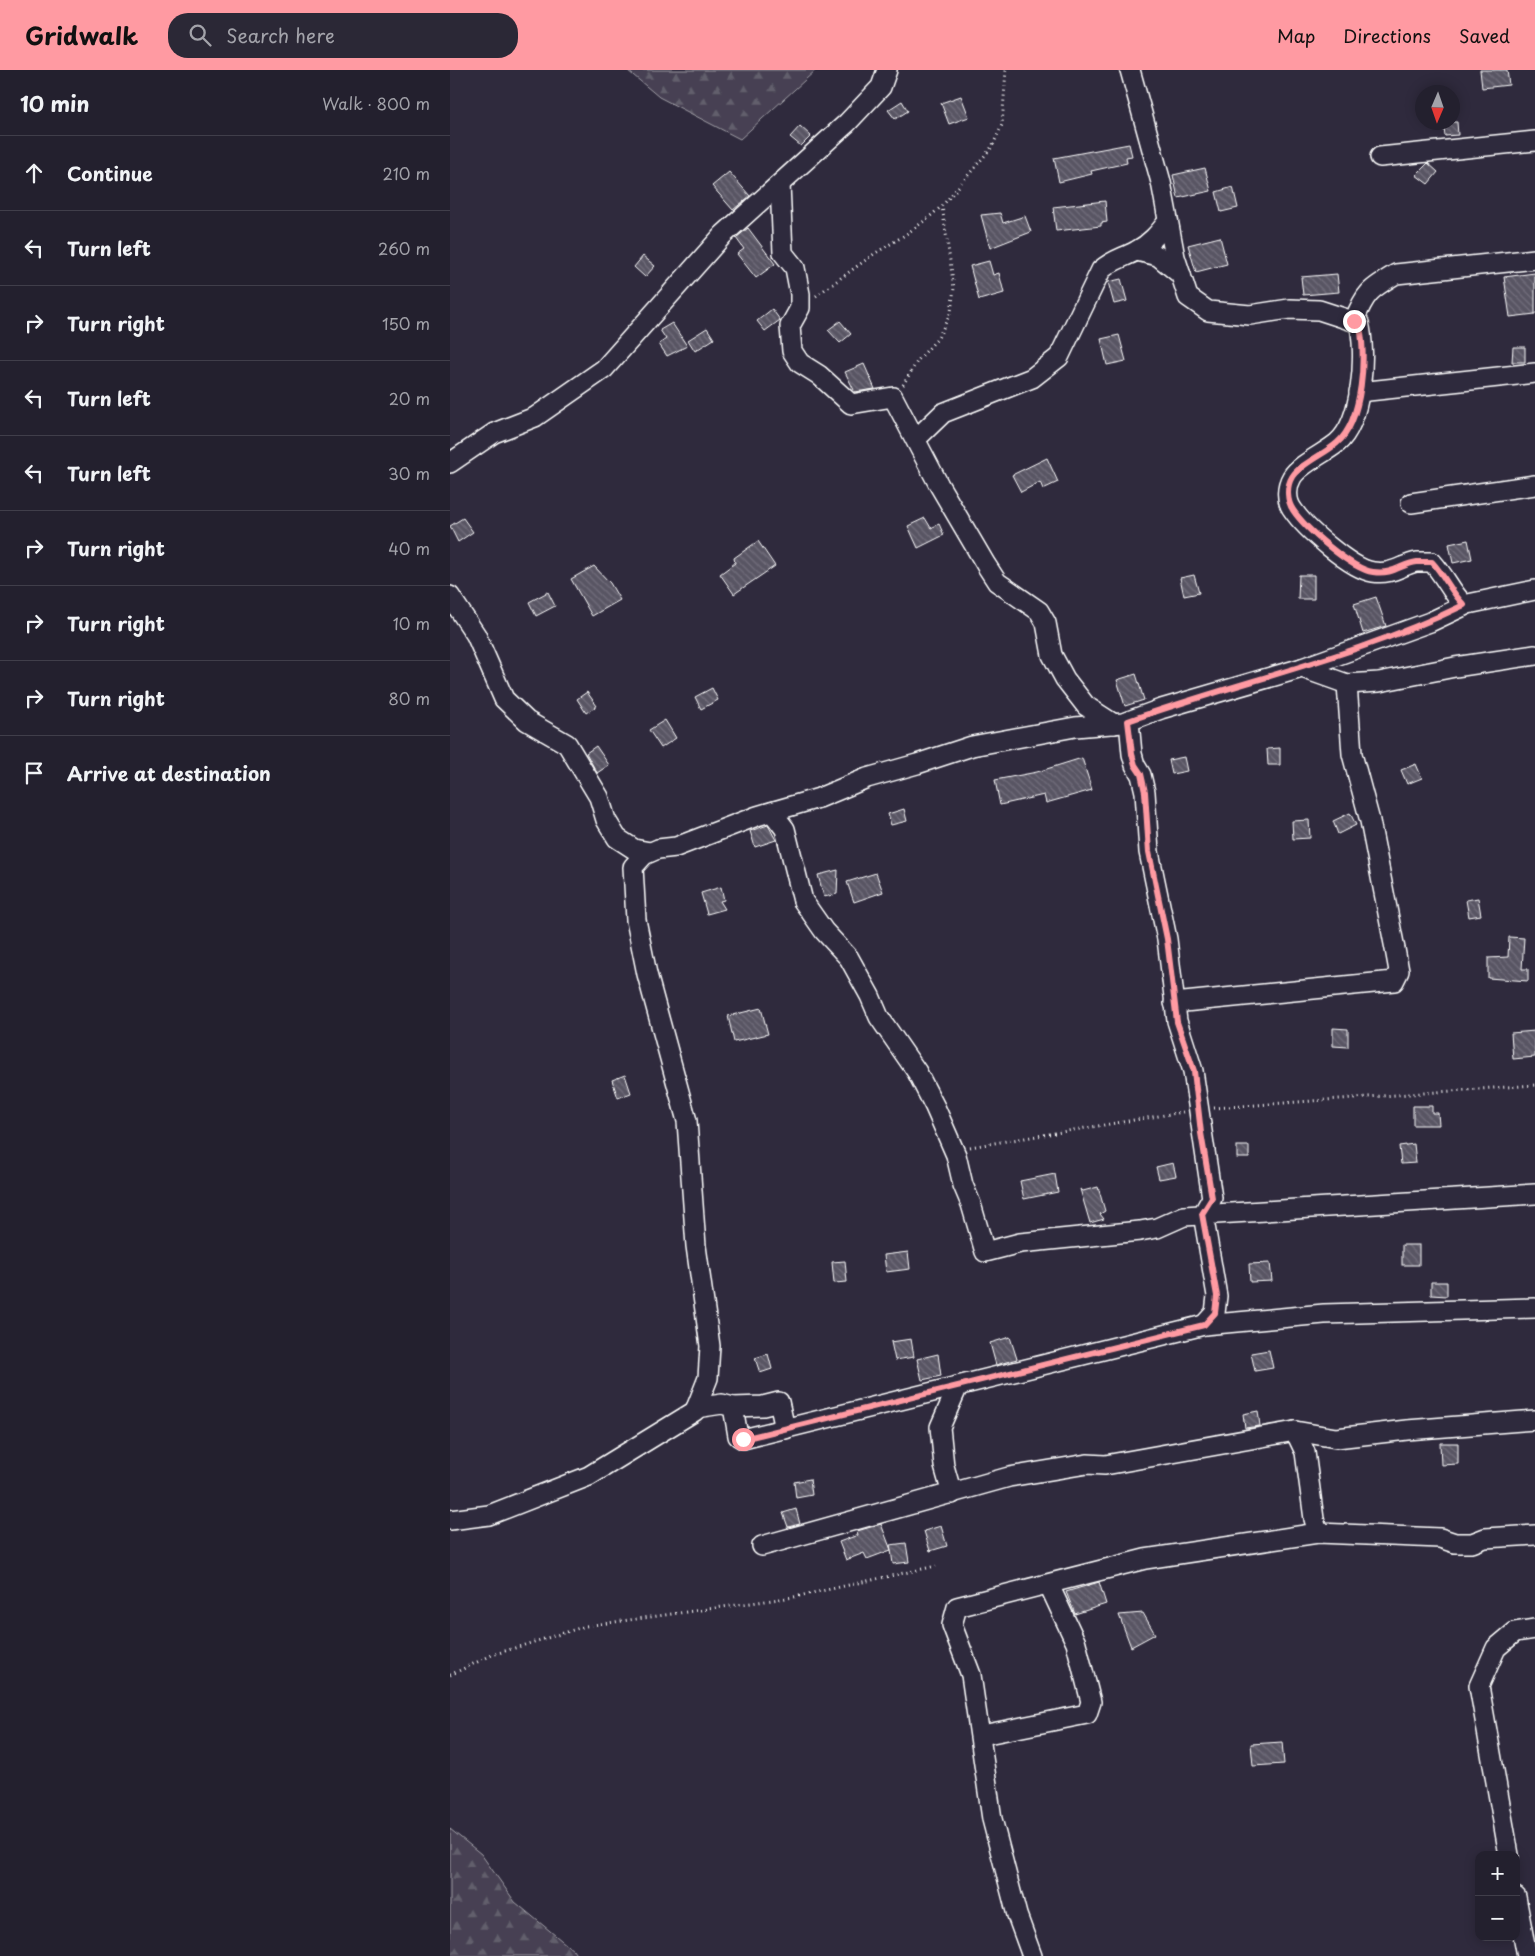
<!DOCTYPE html>
<html lang="en">
<head>
<meta charset="utf-8">
<style>
	body { margin:0; font-family:"Playpen Sans",sans-serif; background:#2b2836; color:#f1f3f6 }
	.controls { position:absolute; right:15px; bottom:15px; display:grid; overflow:hidden; border-radius:10px; box-shadow:0 2px 12px #0003 }
	.controls button { width:45px; height:45px; display:grid; place-items:center; padding:0; border:0; border-bottom:1px solid #403e4a; background:#23202e; color:#f1f3f6; font:25px sans-serif }
	.compass { position:absolute; left:965px; top:15px; width:45px; height:45px; border-radius:50%; background:#23202e; box-shadow:0 2px 12px #0003; rotate:182deg }
	.stop { position:absolute; width:15px; height:15px; margin:-11px; border:4px solid #ff9aa2; border-radius:50%; background:#fff }
	.stop.end { background:#ff9aa2; border-color:#fff; box-shadow:0 1px 5px #0008 }
	.list { margin:0; padding:0; list-style:none }
	h2 { display:flex; justify-content:space-between; align-items:center; height:65px; margin:0; padding:0 20px; font-size:21px }
	h2 small { font-size:16px; font-weight:400; color:#a3a3aa }
	.list li { display:grid; grid-template-columns:32px 1fr auto; gap:15px; align-items:center; box-sizing:border-box; height:75px; padding:0 20px; border-top:1px solid #403e4a }
	.list b { display:block; font-size:19px; white-space:nowrap }
	.list em { font-size:16px; font-style:normal; color:#a3a3aa }
	.icon { flex:none; width:28px; height:28px; fill:none; stroke:currentColor; stroke-width:2; stroke-linecap:round; stroke-linejoin:round }
	.map { position:relative; flex:none; width:1085px; height:1886px; overflow:hidden }
	header { display:flex; align-items:center; gap:30px; box-sizing:border-box; height:70px; padding:0 25px; background:#ff9aa2; color:#111 }
	header strong { font-size:24px }
	nav { display:flex; gap:28px; margin-inline-start:auto; font-size:18px }
	.search { width:350px; height:45px; background:#2b2836; display:flex; align-items:center; gap:12px; box-sizing:border-box; padding:0 18px; border-radius:20px; color:#a3a3aa; font-size:19px }
	main { display:flex }
	aside { flex:1; background:#23202e }
	.map>svg:first-child { display:block }
	.forest { fill:url(#forest-firs); stroke:#a2a0a8 }
	.building { fill:url(#building-back-hatch); stroke:#fff }
	.lines { fill:none; stroke-linecap:round; stroke-linejoin:round }
	.street-casing { stroke:#fff; stroke-width:22 }
	.path { stroke:#fff; stroke-width:3; stroke-dasharray:1 4; stroke-linecap:butt }
	.street { stroke:#2f2a3d; stroke-width:19 }
	.route { stroke:#ff9aa2; stroke-width:6 }
</style>
</head>
<body>
<header>
<strong>Gridwalk</strong>
<div class="search"><svg class="icon" aria-label="search" viewBox="0 0 24 24"><circle cx="10" cy="10" r="6"/><path d="M15 15l6 6"/></svg>Search here</div>
<nav><a>Map</a><a>Directions</a><a>Saved</a></nav>
</header>
<main>
<aside>
<h2>10 min<small>Walk · 800 m</small></h2>
<ul class="list">
<li><svg class="icon" aria-label="ahead" viewBox="0 0 24 24"><path d="M12 20V5M6 11l6-6 6 6"/></svg><div><b>Continue</b></div><em>210 m</em></li>
<li><svg class="icon" aria-label="left" viewBox="0 0 24 24"><path d="M17 20v-9H6M10 6l-5 5 5 5"/></svg><div><b>Turn left</b></div><em>260 m</em></li>
<li><svg class="icon" aria-label="right" viewBox="0 0 24 24"><path d="M7 20v-9h11M14 6l5 5-5 5"/></svg><div><b>Turn right</b></div><em>150 m</em></li>
<li><svg class="icon" aria-label="left" viewBox="0 0 24 24"><path d="M17 20v-9H6M10 6l-5 5 5 5"/></svg><div><b>Turn left</b></div><em>20 m</em></li>
<li><svg class="icon" aria-label="left" viewBox="0 0 24 24"><path d="M17 20v-9H6M10 6l-5 5 5 5"/></svg><div><b>Turn left</b></div><em>30 m</em></li>
<li><svg class="icon" aria-label="right" viewBox="0 0 24 24"><path d="M7 20v-9h11M14 6l5 5-5 5"/></svg><div><b>Turn right</b></div><em>40 m</em></li>
<li><svg class="icon" aria-label="right" viewBox="0 0 24 24"><path d="M7 20v-9h11M14 6l5 5-5 5"/></svg><div><b>Turn right</b></div><em>10 m</em></li>
<li><svg class="icon" aria-label="right" viewBox="0 0 24 24"><path d="M7 20v-9h11M14 6l5 5-5 5"/></svg><div><b>Turn right</b></div><em>80 m</em></li>
<li><svg class="icon" aria-label="arrive" viewBox="0 0 24 24"><path d="M6 21V4h12l-3 4 3 4H6"/></svg><div><b>Arrive at destination</b></div></li>
</ul>
</aside>
<div class="map">
<svg width="1085" height="1886" viewBox="0 0 1085 1886">
	<defs>
		<pattern id="forest-firs" width="22" height="20" patternUnits="userSpaceOnUse" patternTransform="scale(1.25)"><rect width="22" height="20" fill="#464152"/><path d="M5 1l3.5 6h-7zM16 11l3.5 6h-7z" fill="#625e6c"/></pattern>
		<pattern id="building-back-hatch" width="6" height="6" patternUnits="userSpaceOnUse" patternTransform="scale(1.25)"><rect width="6" height="6" fill="#595564"/><path d="M-1 5l2 2M0 0l6 6M5-1l2 2" fill="none" stroke="#726e7b"/></pattern>
	</defs>
	<rect width="100%" height="100%" fill="#2f2a3d"/>
	<filter id="ink" filterUnits="userSpaceOnUse"><feTurbulence type="fractalNoise" baseFrequency=".02" numOctaves="2"/><feDisplacementMap in="SourceGraphic" scale="10" xChannelSelector="R" yChannelSelector="G"/><feConvolveMatrix kernelMatrix="1 2 1 2 8 2 1 2 1" color-interpolation-filters="sRGB"/></filter>
	<g filter="url(#ink)">
		<g class="forest">
			<polygon points="177,0 366,0 290,69 209,27"/>
			<polygon points="0,1759 31,1784 65,1832 123,1880 127,1886 0,1886"/>
		</g>
		<g class="building">
			<polygon points="1030,0 1057,0 1059,15 1032,18"/>
			<polygon points="511,26 519,47 499,54 491,33"/>
			<polygon points="452,31 458,41 445,49 438,40"/>
			<polygon points="993,52 1007,52 1008,65 995,66"/>
			<polygon points="350,56 361,66 351,76 340,67"/>
			<polygon points="679,74 682,86 676,87 677,93 641,101 642,104 609,112 604,88"/>
			<polygon points="978,93 988,102 978,114 966,105"/>
			<polygon points="755,98 761,121 728,128 723,105"/>
			<polygon points="279,102 300,126 283,140 262,116"/>
			<polygon points="783,117 788,138 771,142 766,122"/>
			<polygon points="655,131 657,152 651,153 651,156 606,161 603,137"/>
			<polygon points="550,143 553,153 575,146 581,162 540,178 531,145"/>
			<polygon points="298,158 325,194 306,208 287,184 294,179 286,168"/>
			<polygon points="770,167 777,194 746,202 738,175"/>
			<polygon points="193,186 205,196 195,207 184,197"/>
			<polygon points="539,191 543,205 549,203 554,223 529,230 520,196"/>
			<polygon points="1085,203 1085,244 1060,247 1054,207"/>
			<polygon points="887,204 889,222 853,225 851,207"/>
			<polygon points="671,209 677,231 664,234 658,212"/>
			<polygon points="322,239 330,250 315,261 307,251"/>
			<polygon points="390,251 401,264 390,273 378,260"/>
			<polygon points="222,253 237,276 217,286 209,274 216,269 210,260"/>
			<polygon points="257,258 264,269 245,281 238,270"/>
			<polygon points="669,265 676,291 657,295 651,269"/>
			<polygon points="1063,277 1075,277 1075,292 1062,292"/>
			<polygon points="414,294 425,319 405,322 395,302"/>
			<polygon points="597,388 608,412 593,419 590,412 571,422 562,405"/>
			<polygon points="13,448 23,462 8,472 0,456"/>
			<polygon points="475,448 481,458 489,454 494,465 468,478 458,456"/>
			<polygon points="1018,470 1022,489 1003,493 999,474"/>
			<polygon points="308,471 325,496 284,524 270,504 285,493 284,488"/>
			<polygon points="144,496 160,513 170,530 142,546 121,509"/>
			<polygon points="744,505 749,523 734,526 730,508"/>
			<polygon points="849,505 864,505 864,529 848,529"/>
			<polygon points="98,522 105,536 86,546 79,532"/>
			<polygon points="926,527 936,556 913,563 904,534"/>
			<polygon points="686,604 694,630 675,636 667,610"/>
			<polygon points="262,618 268,630 251,639 245,627"/>
			<polygon points="137,622 147,636 136,643 127,629"/>
			<polygon points="215,650 226,668 211,678 199,660"/>
			<polygon points="146,676 159,695 147,703 136,683"/>
			<polygon points="830,678 830,695 818,695 817,679"/>
			<polygon points="734,687 737,701 722,704 719,690"/>
			<polygon points="632,688 642,720 596,733 594,725 550,735 545,710 587,702"/>
			<polygon points="966,694 972,708 957,714 951,700"/>
			<polygon points="454,739 457,751 441,755 438,744"/>
			<polygon points="900,743 906,755 888,764 883,751"/>
			<polygon points="859,750 860,768 843,769 842,751"/>
			<polygon points="318,755 326,770 305,777 300,761"/>
			<polygon points="388,800 387,824 374,827 368,805"/>
			<polygon points="426,803 433,822 404,832 397,812"/>
			<polygon points="271,817 274,830 270,831 275,839 257,844 251,823"/>
			<polygon points="1028,828 1031,845 1019,847 1016,830"/>
			<polygon points="1059,867 1074,868 1072,899 1078,899 1078,911 1038,908 1038,888 1058,887"/>
			<polygon points="311,938 318,964 284,972 278,946"/>
			<polygon points="883,958 898,959 898,977 883,976"/>
			<polygon points="1085,961 1085,987 1063,989 1061,963"/>
			<polygon points="175,1005 181,1023 168,1028 162,1010"/>
			<polygon points="963,1036 982,1036 982,1043 988,1043 989,1055 963,1055"/>
			<polygon points="964,1074 966,1093 951,1094 949,1076"/>
			<rect x="787" y="1076" width="12" height="12"/>
			<polygon points="723,1093 726,1106 709,1109 706,1097"/>
			<polygon points="605,1104 608,1122 574,1129 570,1111"/>
			<polygon points="648,1117 655,1141 650,1144 654,1149 640,1153 630,1119 633,1121"/>
			<rect x="952" y="1175" width="17" height="20"/>
			<polygon points="458,1182 460,1199 436,1202 434,1185"/>
			<polygon points="395,1191 397,1212 384,1213 382,1192"/>
			<polygon points="820,1193 822,1211 800,1212 799,1194"/>
			<polygon points="981,1212 997,1212 997,1226 981,1225"/>
			<polygon points="560,1267 567,1289 546,1295 540,1273"/>
			<polygon points="461,1269 464,1287 445,1290 441,1272"/>
			<polygon points="819,1280 823,1298 805,1301 801,1283"/>
			<polygon points="318,1284 322,1299 310,1303 305,1288"/>
			<polygon points="488,1284 491,1306 472,1310 467,1289"/>
			<polygon points="808,1341 810,1356 795,1358 793,1344"/>
			<polygon points="990,1373 1008,1373 1008,1394 991,1395"/>
			<polygon points="360,1409 362,1425 346,1428 344,1412"/>
			<polygon points="346,1439 350,1454 338,1457 333,1443"/>
			<polygon points="431,1454 441,1480 440,1475 456,1473 459,1492 443,1494 441,1480 417,1489 414,1483 396,1490 389,1472 408,1465 407,1461"/>
			<polygon points="491,1456 497,1476 480,1481 474,1461"/>
			<polygon points="649,1512 656,1534 625,1544 616,1522"/>
			<polygon points="693,1543 705,1564 681,1577 669,1545"/>
			<polygon points="832,1672 834,1694 803,1696 801,1674"/>
		</g>
		<g class="lines">
			<g class="street-casing">
				<g id="street">
					<path d="M680,0l31,112 14,75 13,40 20,14 42,4 39,-6 30,1 40,13c8,30 3,99 -22,120 -12,10 -37,21 -45,34 -6,10 -6,24 1,33 12,18 58,59 80,62 20,3 28,-7 44,-10 5,0 10,0 15,0 13,14 19,30 32,43"/>
					<polyline points="930,87 1085,71"/>
					<polyline points="330,114 333,183 345,198 350,224 350,238 340,256 342,281 350,293 369,305 401,334 443,327 489,415 536,495 547,512 589,541 596,553 602,585 615,609 636,636 664,654"/>
					<polyline points="687,181 708,186 731,205"/>
					<path d="M904,251c11,-28 16,-32 42,-47l139,-15"/>
					<polyline points="909,322 1085,303"/>
					<path d="M466,369l27,-26 89,-35 27,-21 42,-87c11,-10 22,-12 35,-19 14,-7 23,-18 32,-30"/>
					<polyline points="0,393 44,363 85,347 154,299 273,165 397,53 431,17 437,0"/>
					<polyline points="961,433 1085,415"/>
					<polyline points="0,526 26,565 54,629 77,651 117,674 149,727 156,750 167,768 184,779 200,782"/>
					<polyline points="852,598 980,552 1018,534 1085,520"/>
					<polyline points="679,651 682,684 685,695 691,705 695,722 699,782 717,869 727,951 743,1001 762,1128 753,1144 767,1226 765,1243 754,1255"/>
					<polyline points="322,742 335,759 353,831 374,861 399,888 420,926 429,947 467,1002 485,1037 506,1085 513,1115 521,1134 535,1182 570,1173 690,1161 707,1158 734,1146 1085,1124"/>
					<polyline points="724,933 944,911 949,901 945,879 920,751 902,684 897,614"/>
					<polyline points="283,1337 313,1336 329,1332 335,1359"/>
					<polyline points="246,1338 272,1334 283,1337 288,1366 293,1369 754,1255 874,1244 1085,1238"/>
					<polyline points="845,1361 855,1382 864,1449 868,1463"/>
					<polyline points="502,1424 494,1396 490,1357 508,1316"/>
					<polyline points="0,1450 39,1445 139,1406 245,1341 258,1308 260,1276 246,1176 237,1051 197,904 186,850 183,797 194,785 208,779 226,777 307,746 369,728 417,708 467,694 522,676 625,657 673,653 711,639 852,598 897,614 929,612 1005,597 1085,585"/>
					<polyline points="312,1476 559,1407 637,1394 655,1395 845,1361 886,1368 957,1360 1085,1350"/>
					<polyline points="532,1665 637,1644 641,1632 626,1573 599,1515"/>
					<polyline points="1059,1785 1029,1616 1046,1578 1065,1562 1085,1559"/>
					<polyline points="1066,1827 1077,1886"/>
					<polyline points="582,1886 567,1845 542,1749 521,1605 502,1555 507,1537 695,1489 868,1463 990,1468 1005,1473 1022,1473 1035,1468 1085,1465"/>
				</g>
			</g>
			<g class="path">
				<polyline points="366,226 424,184 455,165 477,149 492,136 542,77 552,55 556,0"/>
				<polyline points="453,315 468,290 488,268 501,242 504,218 492,136"/>
				<polyline points="764,1038 1085,1015"/>
				<polyline points="520,1077 733,1042"/>
				<polyline points="0,1605 42,1585 136,1556 344,1527 486,1496"/>
			</g>
			<use href="#street" class="street"/>
		</g>
	</g>
	<g class="lines" filter="url(#ink)">
		<path class="route" d="M293,1369l461,-114 11,-12 2,-17 -15,-82 10,-16 -11,-65 -7,-62 -17,-49 -10,-83 -18,-87 -4,-60 -4,-18 -6,-9 -3,-11 -4,-33c112,-40 229,-64 336,-116 -13,-13 -19,-29 -32,-43 -5,0 -10,0 -15,0 -16,2 -23,13 -44,10 -22,-3 -68,-44 -80,-62 -6,-9 -7,-23 -1,-33 8,-13 33,-23 45,-34 26,-22 30,-90 22,-120l-5,-2"/>
	</g>
</svg>
<div class="controls">
<button>+</button>
<button>−</button>
</div>
<svg class="compass" viewBox="-18 -18 36 36"><path d="M0-13l5 13h-10z" fill="#e53935"/><path d="M0 13l5-13h-10z" fill="#a3a3aa"/></svg>
<div class="stop" style="left:293px;top:1369px"></div>
<div class="stop end" style="left:904px;top:251px"></div>
</div>
</main>
</body>
</html>
